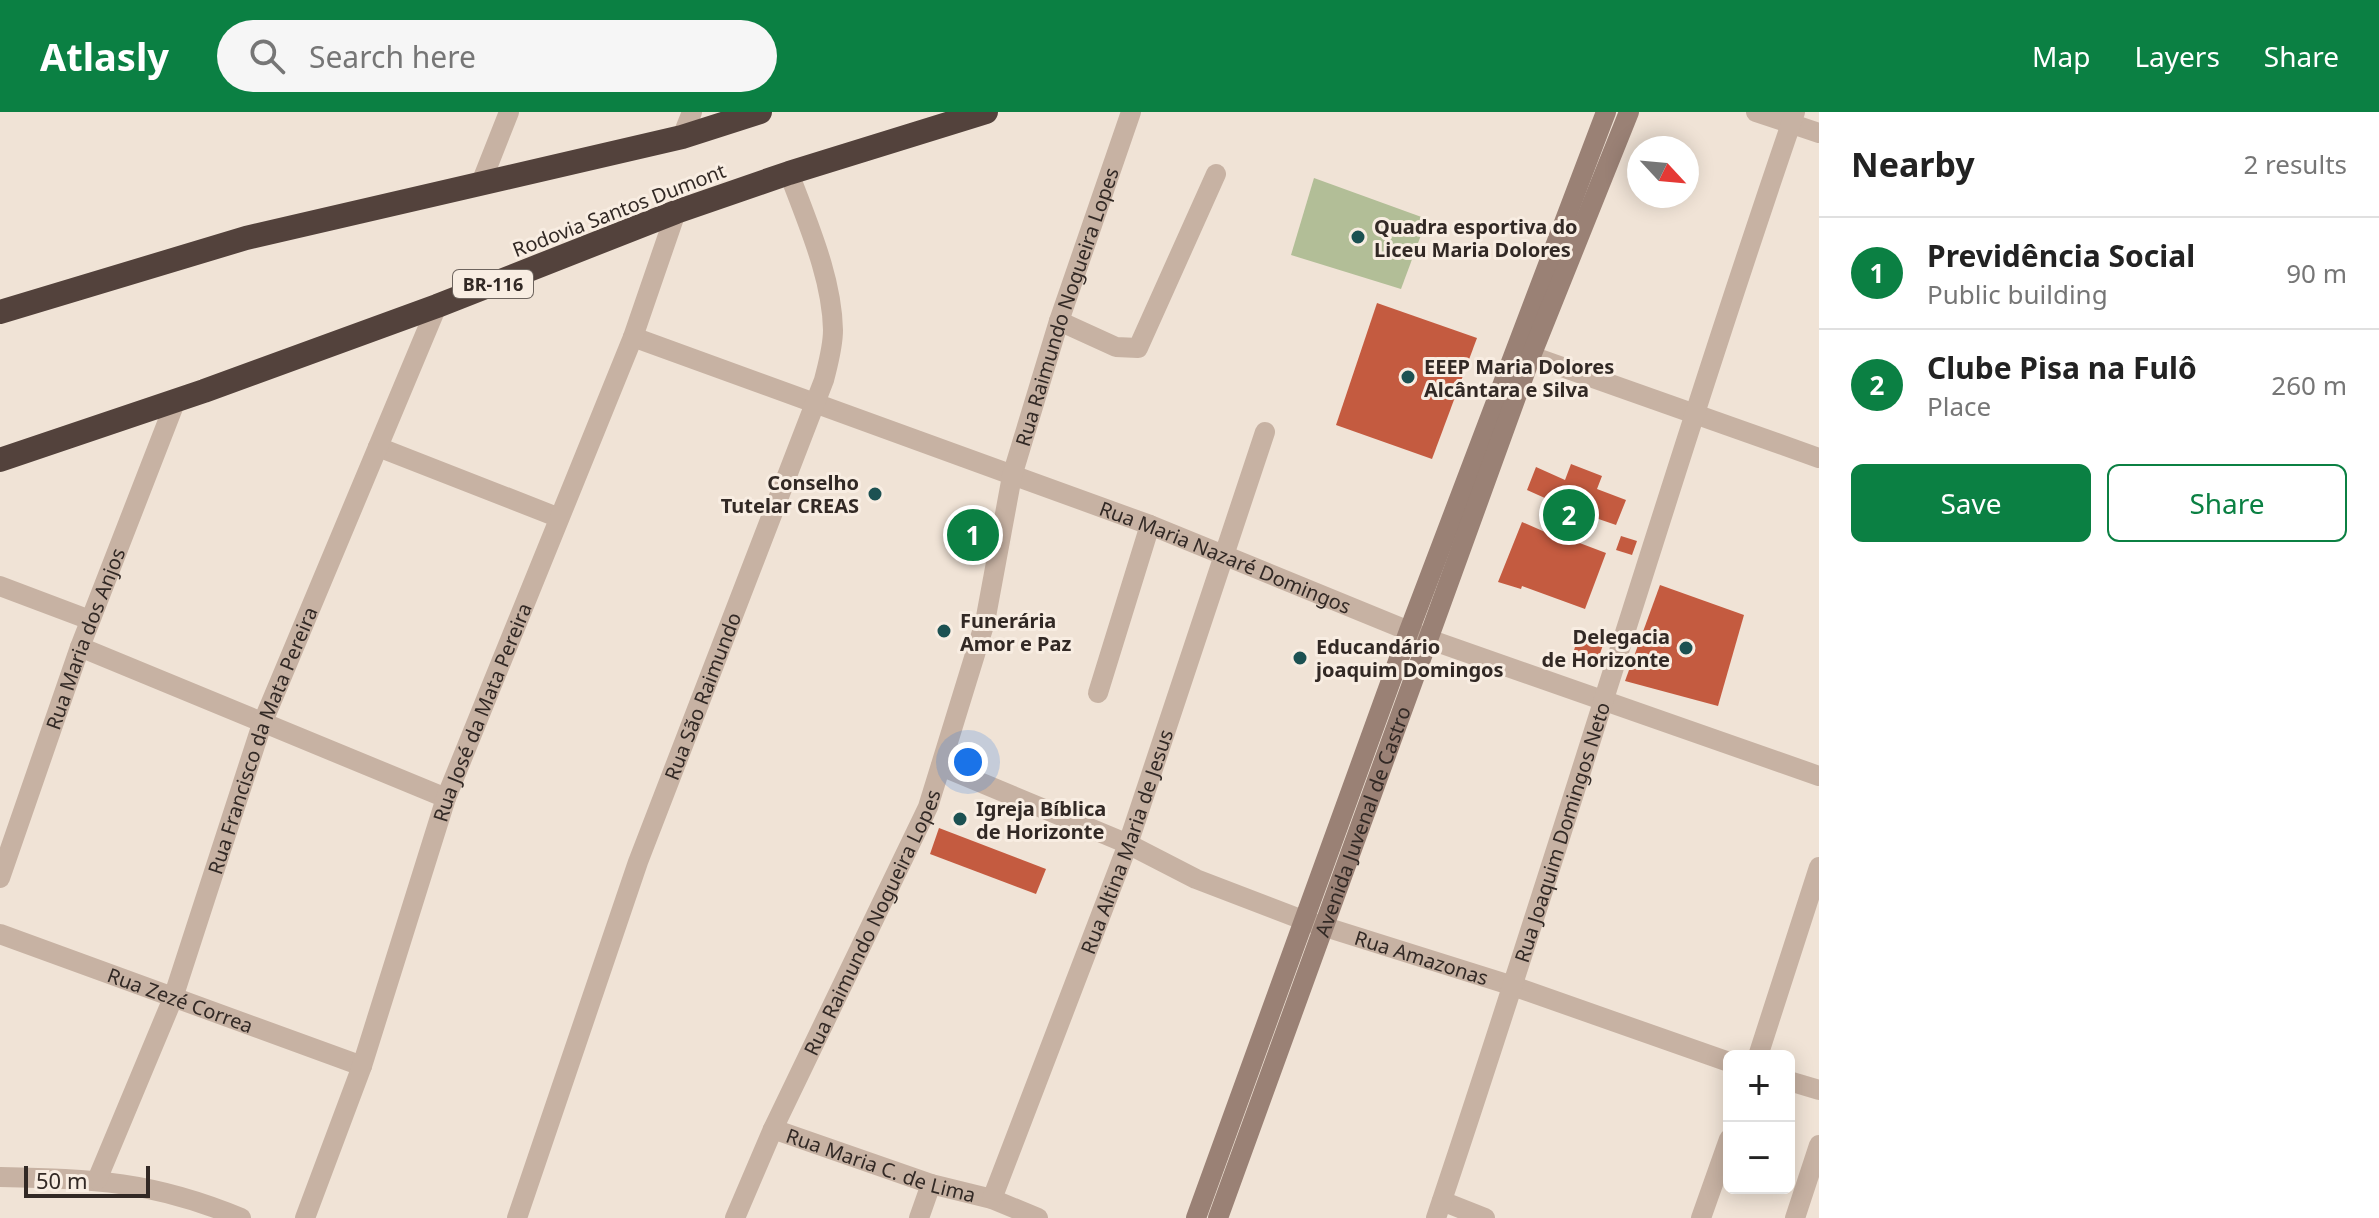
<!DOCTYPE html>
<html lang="en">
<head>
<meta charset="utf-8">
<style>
	body { margin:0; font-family:"Noto Sans",sans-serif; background:#f6f6f6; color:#222 }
	.controls { position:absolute; right:24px; bottom:24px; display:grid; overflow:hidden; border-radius:12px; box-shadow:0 4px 20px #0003 }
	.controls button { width:72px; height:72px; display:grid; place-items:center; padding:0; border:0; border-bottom:2px solid #e0e0e0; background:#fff; color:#222; font:40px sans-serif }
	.compass { position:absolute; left:1627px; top:24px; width:72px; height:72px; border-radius:50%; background:#fff; box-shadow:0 4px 20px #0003; rotate:116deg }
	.scale { position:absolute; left:24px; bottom:20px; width:126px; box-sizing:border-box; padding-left:8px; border:4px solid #322925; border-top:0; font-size:22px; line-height:28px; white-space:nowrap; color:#322925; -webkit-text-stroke:6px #f8ede2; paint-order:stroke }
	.you { position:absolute; left:968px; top:650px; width:28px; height:28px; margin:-20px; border:6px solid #fff; border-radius:50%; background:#1a73e8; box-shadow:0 0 0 12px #1a73e833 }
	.badge { display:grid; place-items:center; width:52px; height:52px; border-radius:50%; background:#0b8043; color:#fff; font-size:26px; font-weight:700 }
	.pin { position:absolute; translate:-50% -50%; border:4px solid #fff; box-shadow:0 2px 8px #0006 }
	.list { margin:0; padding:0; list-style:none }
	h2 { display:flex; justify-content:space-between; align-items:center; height:104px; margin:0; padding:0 32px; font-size:34px }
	h2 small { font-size:26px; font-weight:400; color:#767676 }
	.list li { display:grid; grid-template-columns:52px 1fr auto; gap:24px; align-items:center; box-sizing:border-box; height:112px; padding:0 32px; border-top:2px solid #e0e0e0 }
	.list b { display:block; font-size:30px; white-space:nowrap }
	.list p { margin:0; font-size:26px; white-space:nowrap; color:#767676 }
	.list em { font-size:26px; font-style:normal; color:#767676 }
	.actions { display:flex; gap:16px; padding:24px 32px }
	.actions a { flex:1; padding:18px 0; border:2px solid #0b8043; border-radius:12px; text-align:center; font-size:28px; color:#0b8043 }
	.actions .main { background:#0b8043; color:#fff }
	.icon { flex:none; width:44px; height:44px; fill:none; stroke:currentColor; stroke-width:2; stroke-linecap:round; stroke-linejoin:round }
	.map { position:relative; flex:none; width:1819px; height:1106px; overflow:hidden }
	header { display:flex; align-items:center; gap:48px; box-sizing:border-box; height:112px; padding:0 40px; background:#0b8043; color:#fff }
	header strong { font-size:38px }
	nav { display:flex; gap:44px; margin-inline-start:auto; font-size:28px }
	.search { width:560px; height:72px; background:#f6f6f6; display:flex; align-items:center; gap:20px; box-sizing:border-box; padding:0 28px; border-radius:44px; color:#767676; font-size:30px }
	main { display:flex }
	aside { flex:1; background:#fff }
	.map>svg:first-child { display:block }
	.green { fill:#b2be97 }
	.building { fill:#c45b40 }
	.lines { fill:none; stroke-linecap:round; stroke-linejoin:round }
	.street { stroke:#c7b2a3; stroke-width:20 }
	.secondary { stroke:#9a8175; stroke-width:20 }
	.highway { stroke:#53423c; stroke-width:24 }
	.poi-dot { fill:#1c5152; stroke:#f8ede2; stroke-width:3 }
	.labels { text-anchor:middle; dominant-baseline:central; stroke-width:6; stroke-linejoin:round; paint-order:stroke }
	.shield { fill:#f8ede2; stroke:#6d645e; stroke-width:2 }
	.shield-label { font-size:18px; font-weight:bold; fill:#322925 }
	.street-label { font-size:20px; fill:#322925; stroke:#f8ede2 }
	.poi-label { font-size:20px; font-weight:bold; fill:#322925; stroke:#f8ede2; text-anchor:start }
</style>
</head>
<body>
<header>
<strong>Atlasly</strong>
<div class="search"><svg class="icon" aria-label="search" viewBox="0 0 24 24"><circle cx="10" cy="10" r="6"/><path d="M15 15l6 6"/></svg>Search here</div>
<nav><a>Map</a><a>Layers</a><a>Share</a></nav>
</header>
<main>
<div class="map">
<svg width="1819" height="1106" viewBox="0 0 1819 1106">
	<rect width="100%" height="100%" fill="#f0e3d6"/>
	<polygon class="green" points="1314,66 1427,107 1401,177 1291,143"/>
	<g class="building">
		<polygon points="1377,191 1477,226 1432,347 1336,313"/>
		<polygon points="1571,352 1602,364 1597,377 1626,388 1616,413 1587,403 1577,430 1606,441 1585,497 1522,474 1521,477 1498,470 1522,410 1545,420 1556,391 1527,378 1536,355 1565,368"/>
		<polygon points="1621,424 1637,429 1632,443 1616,438"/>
		<polygon points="1660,473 1744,503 1718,594 1625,569"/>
		<polygon points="1578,525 1603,533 1596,553 1572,545"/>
		<polygon points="939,716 1046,757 1036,782 930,742"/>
	</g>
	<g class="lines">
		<g class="street">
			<polyline points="1756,0 1819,21"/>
			<polyline points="682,25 692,0"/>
			<polyline points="481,71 509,0"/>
			<polyline points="1059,209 1116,235 1138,236 1216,62"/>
			<path id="s1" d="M633,225l517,188 281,115 388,136"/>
			<polyline points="1531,244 1819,346"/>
			<polyline points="378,335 557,405"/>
			<polyline points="0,474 90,508"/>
			<polyline points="80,535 446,686"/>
			<polyline points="1098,581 1150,413"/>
			<path id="s2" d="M941,654l187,78 68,35 107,41 207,65 219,77"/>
			<path id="s3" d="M0,766l80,-231 96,-247"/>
			<path id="s4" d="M0,822l362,132"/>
			<polyline points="1758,944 1819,755"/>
			<polyline points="1789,969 1819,978"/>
			<path id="s5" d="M773,1017l158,55 61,15 46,19"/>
			<path d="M0,1065c94,2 152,4 241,41"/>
			<path id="s6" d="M97,1068l76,-182 89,-274 175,-418"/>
			<path id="s7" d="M992,1087l136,-355 137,-412"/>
			<polyline points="1442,1089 1485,1106"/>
			<path id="s8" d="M305,1106l57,-152 84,-268 187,-461 43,-125"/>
			<path id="s9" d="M517,1106l121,-356 186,-482c4,-16 9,-33 9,-50 -1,-53 -26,-108 -44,-157"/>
			<path id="s10" d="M735,1106l38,-89 155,-322 57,-185 27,-146 47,-155 72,-209"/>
			<polyline points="919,1106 931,1072"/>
			<path id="s11" d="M1436,1106c124,-367 233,-739 359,-1106"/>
			<polyline points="1701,1106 1729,1027"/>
			<polyline points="1795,1106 1819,1033"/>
		</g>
		<g class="secondary">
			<polyline points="1196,1106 1409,519 1606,0"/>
			<path id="s12" d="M1218,1106l313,-862 98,-244"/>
		</g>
		<g class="highway">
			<polyline points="0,200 246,126 682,25 760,0"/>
			<polyline points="0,348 204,279 437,194 676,100 789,61 986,0"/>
		</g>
	</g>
	<g class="poi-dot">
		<circle cx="1358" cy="125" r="8"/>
		<circle cx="1408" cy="265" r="8"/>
		<circle cx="875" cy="382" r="8"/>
		<circle cx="944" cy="519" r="8"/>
		<circle cx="1686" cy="536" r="8"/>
		<circle cx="1300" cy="546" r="8"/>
		<circle cx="960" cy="707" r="8"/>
	</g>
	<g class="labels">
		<rect class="shield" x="453" y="158" width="80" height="28" rx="6"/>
		<g class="shield-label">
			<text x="493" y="172">BR-116</text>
		</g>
		<g class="street-label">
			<text transform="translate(619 98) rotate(-21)">Rodovia Santos Dumont</text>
			<text stroke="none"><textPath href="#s10" startOffset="974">Rua Raimundo Nogueira Lopes</textPath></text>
			<text stroke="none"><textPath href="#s1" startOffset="632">Rua Maria Nazaré Domingos</textPath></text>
			<text stroke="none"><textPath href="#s3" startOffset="254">Rua Maria dos Anjos</textPath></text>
			<text stroke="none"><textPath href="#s9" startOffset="554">Rua São Raimundo</textPath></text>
			<text stroke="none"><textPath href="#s8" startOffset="536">Rua José da Mata Pereira</textPath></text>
			<text stroke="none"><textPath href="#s6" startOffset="470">Rua Francisco da Mata Pereira</textPath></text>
			<text stroke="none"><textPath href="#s12" startOffset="422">Avenida Juvenal de Castro</textPath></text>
			<text stroke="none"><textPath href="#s11" startOffset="406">Rua Joaquim Domingos Neto</textPath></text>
			<text stroke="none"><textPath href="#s7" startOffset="382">Rua Altina Maria de Jesus</textPath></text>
			<text stroke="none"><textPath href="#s10" startOffset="326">Rua Raimundo Nogueira Lopes</textPath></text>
			<text stroke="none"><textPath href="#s2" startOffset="518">Rua Amazonas</textPath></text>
			<text stroke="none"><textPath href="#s4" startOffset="192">Rua Zezé Correa</textPath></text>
			<text stroke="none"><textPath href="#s5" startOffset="114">Rua Maria C. de Lima</textPath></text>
		</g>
		<g class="poi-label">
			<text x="1374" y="114">Quadra esportiva do<tspan x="1374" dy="23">Liceu Maria Dolores</tspan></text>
			<text x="1424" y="254">EEEP Maria Dolores<tspan x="1424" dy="23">Alcântara e Silva</tspan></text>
			<text x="859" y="370" text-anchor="end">Conselho<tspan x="859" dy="23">Tutelar CREAS</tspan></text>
			<text x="960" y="508">Funerária<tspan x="960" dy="23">Amor e Paz</tspan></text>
			<text x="1670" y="524" text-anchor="end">Delegacia<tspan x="1670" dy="23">de Horizonte</tspan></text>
			<text x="1316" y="534">Educandário<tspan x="1316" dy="23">joaquim Domingos</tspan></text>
			<text x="976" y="696">Igreja Bíblica<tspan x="976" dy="23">de Horizonte</tspan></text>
		</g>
	</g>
</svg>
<div class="controls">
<button>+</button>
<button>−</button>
</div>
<svg class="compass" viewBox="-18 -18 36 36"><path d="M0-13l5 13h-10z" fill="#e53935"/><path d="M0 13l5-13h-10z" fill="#767676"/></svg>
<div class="scale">50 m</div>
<div class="you"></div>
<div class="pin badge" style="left:973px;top:423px">1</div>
<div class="pin badge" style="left:1569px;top:403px">2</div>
</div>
<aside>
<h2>Nearby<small>2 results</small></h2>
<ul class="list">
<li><span class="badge">1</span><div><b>Previdência Social</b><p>Public building</p></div><em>90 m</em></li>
<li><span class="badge">2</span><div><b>Clube Pisa na Fulô</b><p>Place</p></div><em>260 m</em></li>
</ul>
<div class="actions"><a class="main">Save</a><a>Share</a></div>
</aside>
</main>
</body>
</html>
